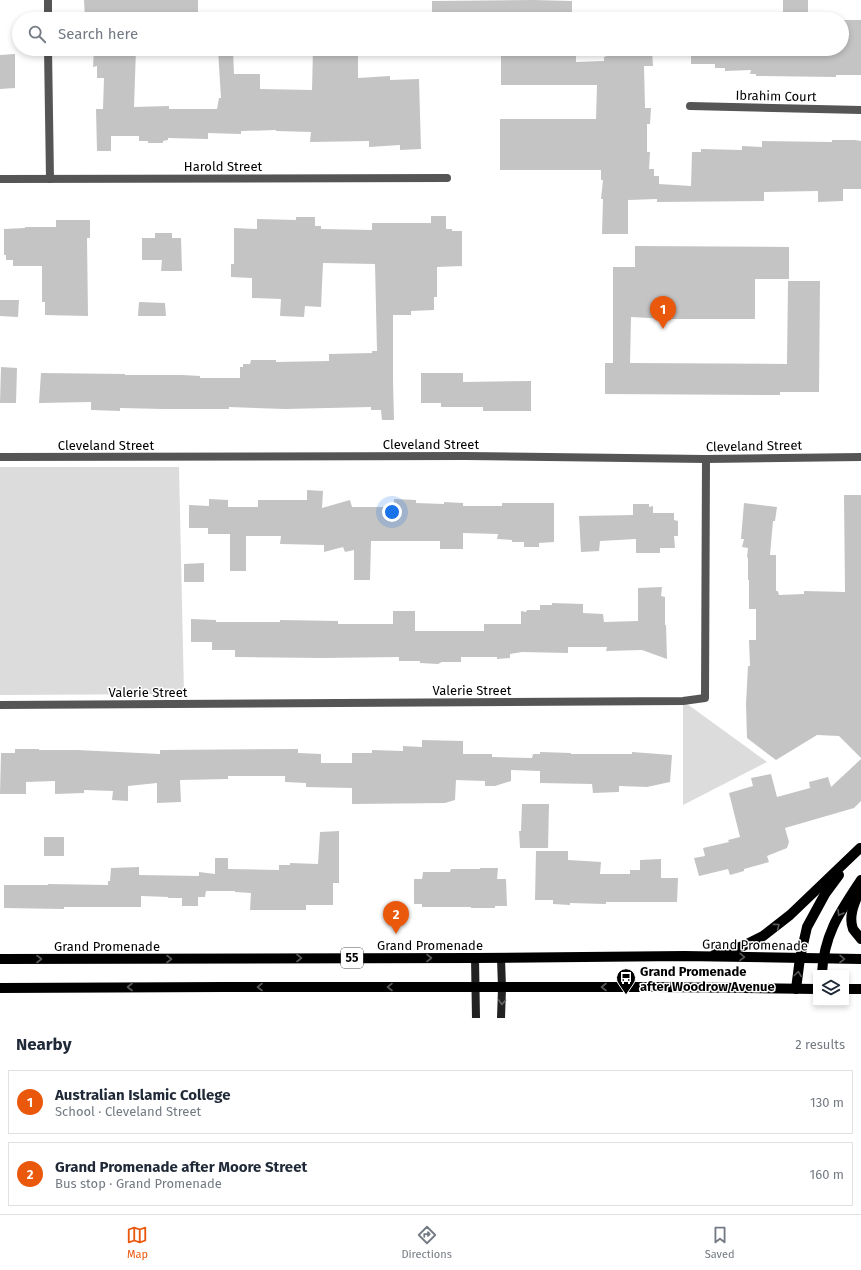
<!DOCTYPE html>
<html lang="en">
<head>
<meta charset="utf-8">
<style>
	body { margin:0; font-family:"Fira Sans",sans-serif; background:#f6f6f7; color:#1f2937 }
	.controls { position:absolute; right:12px; bottom:12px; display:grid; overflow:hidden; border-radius:0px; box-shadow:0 2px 6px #0003 }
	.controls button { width:36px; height:36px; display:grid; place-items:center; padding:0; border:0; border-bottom:1px solid #e0e1e3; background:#fff; color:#1f2937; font:20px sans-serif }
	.you { position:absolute; left:392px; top:512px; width:14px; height:14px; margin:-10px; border:3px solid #fff; border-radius:50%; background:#1a73e8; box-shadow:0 0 0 6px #1a73e833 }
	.badge { display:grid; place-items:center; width:26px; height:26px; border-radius:50%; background:#ea580c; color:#fff; font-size:13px; font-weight:700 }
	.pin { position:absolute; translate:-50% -33px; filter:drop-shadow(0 1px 2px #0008) }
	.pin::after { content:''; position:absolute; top:21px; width:14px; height:12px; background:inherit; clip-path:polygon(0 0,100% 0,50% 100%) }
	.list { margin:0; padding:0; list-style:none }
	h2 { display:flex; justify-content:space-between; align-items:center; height:52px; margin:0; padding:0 16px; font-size:17px }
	h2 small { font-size:13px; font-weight:400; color:#747a83 }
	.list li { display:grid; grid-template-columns:26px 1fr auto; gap:12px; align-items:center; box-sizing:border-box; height:64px; margin:0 8px 8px; padding:0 8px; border:1px solid #e0e1e3; border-radius:0px }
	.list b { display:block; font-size:15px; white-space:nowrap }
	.list p { margin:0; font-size:13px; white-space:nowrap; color:#747a83 }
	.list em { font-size:13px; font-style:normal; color:#747a83 }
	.icon { flex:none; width:22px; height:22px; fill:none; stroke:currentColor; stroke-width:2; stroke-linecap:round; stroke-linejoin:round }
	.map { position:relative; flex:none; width:861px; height:1018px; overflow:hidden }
	.search { position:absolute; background:#fff; box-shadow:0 2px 6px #0003; left:12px; right:12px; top:12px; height:44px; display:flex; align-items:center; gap:10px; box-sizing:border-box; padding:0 14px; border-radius:22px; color:#747a83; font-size:15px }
	.sheet { height:196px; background:#fff }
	nav { display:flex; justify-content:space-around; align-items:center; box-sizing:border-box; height:56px; border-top:1px solid #e0e1e3; background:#fff; font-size:11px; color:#747a83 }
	nav a { display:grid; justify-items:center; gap:2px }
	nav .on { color:#ea580c }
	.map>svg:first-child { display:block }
	.green { fill:#dcdcdc }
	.building { fill:#c4c4c4 }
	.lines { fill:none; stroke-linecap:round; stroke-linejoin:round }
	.street { stroke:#555; stroke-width:8 }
	.secondary { stroke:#222; stroke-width:8 }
	.primary { stroke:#000; stroke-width:10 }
	.oneway { stroke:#595959 }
	.oneway2 { stroke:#646464 }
	.labels { text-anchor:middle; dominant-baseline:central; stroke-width:3; stroke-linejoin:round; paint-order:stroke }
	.shield { fill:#fff; stroke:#4c4c4c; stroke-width:1 }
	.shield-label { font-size:12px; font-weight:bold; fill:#000 }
	.street-label { font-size:13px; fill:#000; stroke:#fff }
	.poi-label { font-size:13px; font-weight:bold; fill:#000; stroke:#fff; text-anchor:start }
</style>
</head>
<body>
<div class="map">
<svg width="861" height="1018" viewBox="0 0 861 1018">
	<rect width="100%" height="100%" fill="#fff"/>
	<g class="green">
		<polygon points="0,467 179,467 184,694 0,695"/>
		<polygon points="683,701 767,762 683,805"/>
	</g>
	<g class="building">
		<polygon points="84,0 198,0 198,19 85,19"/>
		<polygon points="534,0 572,1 572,19 432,19 432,1"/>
		<rect x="783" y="0" width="25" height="19"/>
		<polygon points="842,20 861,20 861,75 836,75 836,77 756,76 756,74 750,74 751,70 725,71 725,68 715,68 715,64 691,64 691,49 842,49"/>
		<polygon points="94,49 136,49 134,107 169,106 169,109 217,109 219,98 221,98 218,50 233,50 234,74 260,74 260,89 312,90 313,49 358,49 358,78 390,76 390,80 419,79 421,149 400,150 400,145 369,147 369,141 310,142 311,132 276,131 276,130 241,131 241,134 208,133 208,139 168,138 168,140 163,141 163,143 148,143 148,141 139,141 139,136 111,136 111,151 97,151 96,109 103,109 104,78 97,78 97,66 93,67"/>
		<polygon points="501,49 576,49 576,62 604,61 604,57 607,56 607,51 652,51 653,66 644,66 645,108 651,108 650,124 647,124 647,152 650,152 649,169 654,169 654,176 659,176 659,184 691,186 692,152 701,152 701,149 742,150 742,146 762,147 762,141 832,142 832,140 855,140 861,141 861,189 843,189 843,201 818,202 818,191 764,192 764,201 657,202 657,199 628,200 628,234 602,234 603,199 601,199 603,180 601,180 601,170 500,170 500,119 596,119 597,85 501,85"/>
		<polygon points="15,54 15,88 0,89 0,55"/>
		<polygon points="431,216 446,216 446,229 452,229 452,231 462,231 462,266 437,267 437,297 434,297 434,310 411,311 411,315 393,315 393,380 394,420 382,420 381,410 371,410 371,407 285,409 229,407 229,409 164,409 120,408 120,411 91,410 91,402 39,403 41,373 125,374 125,375 182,375 200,376 200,378 240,378 240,367 243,367 243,364 250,364 251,360 276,360 276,362 329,361 329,354 372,353 372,351 377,351 375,264 323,263 321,307 305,306 304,317 280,316 281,299 252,298 252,278 231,277 231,264 234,264 234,228 257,229 257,219 296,220 296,217 315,217 315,226 321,226 321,229 372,230 372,223 431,223"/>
		<polygon points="56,220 90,220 90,238 87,238 88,316 45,315 45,302 42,302 42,266 13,266 13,260 6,260 6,255 4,255 4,229 25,228 25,227 56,227"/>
		<polygon points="155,233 172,233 172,238 181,238 182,271 161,271 162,260 142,260 142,238 155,238"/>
		<polygon points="635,246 789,247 789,279 755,279 755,319 668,319 631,317 630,363 787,364 788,281 820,281 819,392 780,392 780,395 605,394 605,363 613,363 613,267 635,267"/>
		<polygon points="0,300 19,300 18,317 0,316"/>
		<polygon points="139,302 165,303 166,316 138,316"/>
		<polygon points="1,367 17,368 16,403 0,403"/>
		<polygon points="421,373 463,373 463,382 531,381 531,411 483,411 483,407 441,407 441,403 421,403"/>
		<polygon points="307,490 323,491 322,508 350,500 352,507 394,507 394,499 416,500 416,503 444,504 444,502 463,503 463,506 502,506 502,503 554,503 554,542 539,543 539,547 524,547 524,542 512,542 512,540 497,539 498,534 463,533 463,549 440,549 440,541 371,541 370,580 354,580 354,550 345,552 343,547 324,552 324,545 280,544 281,536 246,536 246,571 230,571 230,534 208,534 208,528 189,528 189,505 209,506 209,499 228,500 228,507 258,507 258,500 307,500"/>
		<polygon points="844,495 861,495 861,758 839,736 817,735 776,760 747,738 746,704 748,666 750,666 749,640 756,640 756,609 749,609 749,580 748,580 748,558 747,557 748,548 742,547 744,539 741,539 744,503 777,507 775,521 773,521 770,555 776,555 776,591 778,591 779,595 804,594 804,591 845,592"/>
		<polygon points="633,504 649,504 649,507 653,506 653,513 674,513 674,520 678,521 678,536 674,536 675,548 660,548 660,553 636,553 636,539 600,541 599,551 581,552 579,516 633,515"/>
		<polygon points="204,563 204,582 184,582 184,564"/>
		<polygon points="662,587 661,596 665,597 665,625 666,625 667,659 642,650 606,651 607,647 568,647 568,653 522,652 510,654 510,658 497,659 497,657 461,657 461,662 442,662 438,664 420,663 420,661 399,661 399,657 322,658 235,657 235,650 212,650 212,642 191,642 191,619 216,620 216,622 280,622 280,620 338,621 338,624 393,624 393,611 415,611 415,631 484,631 484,624 521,624 521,611 526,612 527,610 540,610 540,605 552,605 552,603 583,604 583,613 603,614 604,622 638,621 638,588"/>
		<polygon points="422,740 463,741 463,754 492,754 492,757 532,758 533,754 540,754 540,752 571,753 571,754 632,754 632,752 672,755 670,782 647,787 619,786 619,792 593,793 592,784 540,783 540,771 511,770 511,781 495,786 485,786 485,781 456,780 455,800 445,803 352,804 352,788 306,787 306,783 285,782 285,776 228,776 228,779 180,780 181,802 157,803 157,783 128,786 128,801 112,800 113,791 84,790 84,793 55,794 55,781 26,782 26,794 0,794 1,753 15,753 15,749 39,749 39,750 77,750 160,754 160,750 298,749 298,753 321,754 321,763 352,763 352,753 372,753 372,750 403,751 403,746 422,747"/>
		<polygon points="861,759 861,801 854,808 785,828 789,842 787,848 767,856 769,862 744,869 744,871 730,875 728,869 699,876 694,858 705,856 703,848 729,842 728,840 740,837 729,793 753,786 751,778 771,774 777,797 810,788 809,782 828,777 831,787"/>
		<polygon points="522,804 549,804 548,848 520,848 519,831 521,831"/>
		<polygon points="339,831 339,883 333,883 333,905 306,905 306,910 250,910 251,893 235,892 235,891 206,891 205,897 198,897 198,906 182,906 182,898 168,898 168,897 141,896 141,907 64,907 64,909 4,908 4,885 48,885 48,884 107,885 108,885 108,881 110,881 111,868 139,867 139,875 199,876 199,872 215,874 215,858 228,858 228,869 279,870 279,865 290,865 290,863 318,864 320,832"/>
		<rect x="44" y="837" width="20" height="19"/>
		<polygon points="536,851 568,851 568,860 601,862 600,874 630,874 630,870 640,870 640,860 661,859 661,878 678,878 677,902 606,902 606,904 570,903 570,905 553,904 553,900 535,900"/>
		<polygon points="480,868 498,868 497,879 506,879 507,906 495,906 495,908 471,908 471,907 422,907 422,904 414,904 414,879 422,879 423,872 450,872 451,869 480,869"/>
	</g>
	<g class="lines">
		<g class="street">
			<polyline points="48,0 48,19"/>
			<polyline points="48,49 50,179"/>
			<polyline points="690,106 861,110"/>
			<polyline points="0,179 447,178"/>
			<polyline points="0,457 466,456 706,459 861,457"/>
			<polyline points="0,705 683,701 705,698 706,459"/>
		</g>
		<g class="secondary">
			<polyline points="475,958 476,1018"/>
			<polyline points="501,1018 502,988 501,958"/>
		</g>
		<g class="primary">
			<path d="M860,890c-5,12 -12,26 -7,39 2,3 6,7 8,10"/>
			<polyline points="715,954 743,946 763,936 790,915 860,848"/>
			<polyline points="0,959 475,958 684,956 861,959"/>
			<path d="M822,973c2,-39 18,-61 39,-93"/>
			<polyline points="0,988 224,987 657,987 816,989"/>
			<polyline points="796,989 800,958 807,927 825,894 839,875"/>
			<polyline points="846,989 861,989"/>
		</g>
	</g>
	<defs><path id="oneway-chevron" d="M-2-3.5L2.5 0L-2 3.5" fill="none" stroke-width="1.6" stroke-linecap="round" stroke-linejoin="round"/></defs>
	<g class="oneway">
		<use href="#oneway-chevron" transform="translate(840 913) rotate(120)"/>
		<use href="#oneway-chevron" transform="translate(777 926) rotate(-37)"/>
		<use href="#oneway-chevron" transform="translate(742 957) rotate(1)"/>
		<use href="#oneway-chevron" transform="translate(299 958)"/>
		<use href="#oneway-chevron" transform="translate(429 958)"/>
		<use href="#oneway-chevron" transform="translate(39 959)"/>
		<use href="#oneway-chevron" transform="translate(169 959)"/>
		<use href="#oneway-chevron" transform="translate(842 959) rotate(1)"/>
		<use href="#oneway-chevron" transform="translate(798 974) rotate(-83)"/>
		<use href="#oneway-chevron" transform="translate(130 987) rotate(180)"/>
		<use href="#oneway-chevron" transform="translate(260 987) rotate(-180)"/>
		<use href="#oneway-chevron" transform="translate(390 987) rotate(-180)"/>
		<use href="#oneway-chevron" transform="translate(604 987) rotate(180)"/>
	</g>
	<use class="oneway2" href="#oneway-chevron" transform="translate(502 1002) rotate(92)"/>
	<defs>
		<g id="bus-pin" transform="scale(1)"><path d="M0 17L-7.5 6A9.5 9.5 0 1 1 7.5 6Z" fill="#000" stroke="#fff"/><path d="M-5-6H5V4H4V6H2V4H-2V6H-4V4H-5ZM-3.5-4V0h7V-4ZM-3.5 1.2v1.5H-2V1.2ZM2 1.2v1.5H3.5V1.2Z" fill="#fff"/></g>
	</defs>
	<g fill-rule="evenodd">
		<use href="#bus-pin" x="626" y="978"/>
	</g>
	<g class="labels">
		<rect class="shield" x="341" y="948" width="22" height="20" rx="3"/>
		<g class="shield-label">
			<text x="352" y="958">55</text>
		</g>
		<g class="street-label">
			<text transform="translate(776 96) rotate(1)">Ibrahim Court</text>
			<text x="223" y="166">Harold Street</text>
			<text x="431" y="444">Cleveland Street</text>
			<text x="106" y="445">Cleveland Street</text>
			<text transform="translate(754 446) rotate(-1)">Cleveland Street</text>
			<text x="472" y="690">Valerie Street</text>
			<text x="148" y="692">Valerie Street</text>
			<text x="430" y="945">Grand Promenade</text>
			<text transform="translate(755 945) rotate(1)">Grand Promenade</text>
			<text x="107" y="946">Grand Promenade</text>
		</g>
		<g class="poi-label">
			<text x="640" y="971">Grand Promenade<tspan x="640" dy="15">after Woodrow Avenue</tspan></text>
		</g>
	</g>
</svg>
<div class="controls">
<button><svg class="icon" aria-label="layers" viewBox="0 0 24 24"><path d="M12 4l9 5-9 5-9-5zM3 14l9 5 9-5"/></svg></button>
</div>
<div class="you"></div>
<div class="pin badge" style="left:663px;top:329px">1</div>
<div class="pin badge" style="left:396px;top:934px">2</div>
<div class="search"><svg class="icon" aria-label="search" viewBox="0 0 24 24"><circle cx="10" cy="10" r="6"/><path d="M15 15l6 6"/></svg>Search here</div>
</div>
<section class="sheet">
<h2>Nearby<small>2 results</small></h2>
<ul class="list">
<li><span class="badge">1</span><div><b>Australian Islamic College</b><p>School · Cleveland Street</p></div><em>130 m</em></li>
<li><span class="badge">2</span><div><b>Grand Promenade after Moore Street</b><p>Bus stop · Grand Promenade</p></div><em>160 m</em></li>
</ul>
</section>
<nav>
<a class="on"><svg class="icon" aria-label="map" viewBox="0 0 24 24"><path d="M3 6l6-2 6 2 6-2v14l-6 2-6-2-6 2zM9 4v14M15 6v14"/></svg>Map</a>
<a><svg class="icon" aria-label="directions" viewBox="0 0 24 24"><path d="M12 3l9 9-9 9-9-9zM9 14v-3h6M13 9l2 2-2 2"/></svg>Directions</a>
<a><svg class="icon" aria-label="saved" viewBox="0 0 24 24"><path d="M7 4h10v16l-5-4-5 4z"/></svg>Saved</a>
</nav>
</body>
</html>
